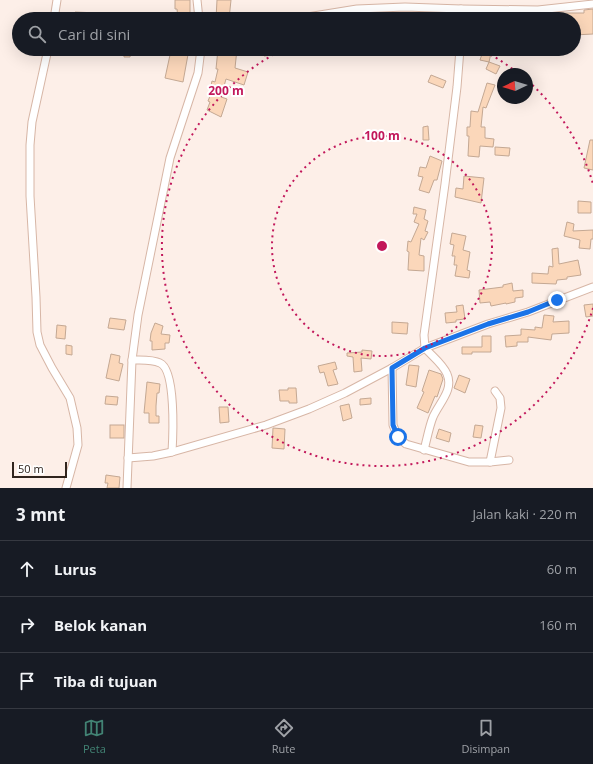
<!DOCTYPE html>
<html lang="id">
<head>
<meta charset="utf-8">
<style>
	body { margin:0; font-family:"Open Sans",sans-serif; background:#20242c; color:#f1f3f6 }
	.compass { position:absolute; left:497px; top:68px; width:36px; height:36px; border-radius:50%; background:#171b24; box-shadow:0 4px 16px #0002; rotate:266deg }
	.scale { position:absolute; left:12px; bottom:10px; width:55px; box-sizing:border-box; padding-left:4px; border:2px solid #30241d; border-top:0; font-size:11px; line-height:14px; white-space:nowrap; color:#30241d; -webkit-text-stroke:3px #fff; paint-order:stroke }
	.stop { position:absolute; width:12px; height:12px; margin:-9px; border:3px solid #1a73e8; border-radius:50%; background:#fff }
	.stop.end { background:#1a73e8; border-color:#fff; box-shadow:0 1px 4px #0008 }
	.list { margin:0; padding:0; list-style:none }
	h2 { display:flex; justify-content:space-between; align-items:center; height:52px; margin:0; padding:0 16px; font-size:17px }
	h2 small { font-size:13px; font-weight:400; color:#9ea1a6 }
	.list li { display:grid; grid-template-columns:26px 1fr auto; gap:12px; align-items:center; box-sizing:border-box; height:56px; padding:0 16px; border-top:1px solid #363941 }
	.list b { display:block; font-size:15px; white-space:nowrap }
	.list em { font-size:13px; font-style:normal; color:#9ea1a6 }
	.icon { flex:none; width:22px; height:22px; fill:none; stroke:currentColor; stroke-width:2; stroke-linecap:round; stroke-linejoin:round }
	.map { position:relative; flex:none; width:593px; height:488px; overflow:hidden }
	.search { position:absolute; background:#171b24; box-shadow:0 4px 16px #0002; left:12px; right:12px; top:12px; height:44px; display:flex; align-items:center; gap:10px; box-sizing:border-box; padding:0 14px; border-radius:22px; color:#9ea1a6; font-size:15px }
	.sheet { height:220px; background:#171b24 }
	nav { display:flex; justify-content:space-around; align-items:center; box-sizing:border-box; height:56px; border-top:1px solid #363941; background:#171b24; font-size:11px; color:#9ea1a6 }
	nav a { display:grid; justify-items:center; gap:2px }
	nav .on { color:#428374 }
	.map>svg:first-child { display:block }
	.building { fill:#fbd7ba; stroke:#c4a893 }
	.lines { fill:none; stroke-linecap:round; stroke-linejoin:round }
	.street-casing { stroke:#d7b6a6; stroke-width:9 }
	.street { stroke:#fff; stroke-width:7 }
	.route { stroke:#1a73e8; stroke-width:5 }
	.ring { fill:none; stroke:#c2185b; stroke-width:2; stroke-dasharray:2 4 }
	.centre { fill:#c2185b; stroke:#fff; stroke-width:2 }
	.ring-label { font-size:12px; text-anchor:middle; font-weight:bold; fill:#c2185b; stroke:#fff; stroke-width:4; stroke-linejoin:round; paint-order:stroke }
</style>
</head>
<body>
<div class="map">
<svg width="593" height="488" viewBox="0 0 593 488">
	<rect width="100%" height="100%" fill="#fdefe8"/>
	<g class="building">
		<polygon points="175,0 190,0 190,19 178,19 177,9 175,9"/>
		<polygon points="217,0 231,0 229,19 216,19"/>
		<polygon points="593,9 593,34 574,35 574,19 559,19 559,13 584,13 584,10"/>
		<polygon points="75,12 98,13 98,19 74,19"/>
		<polygon points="124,49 131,49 130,57 124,57"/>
		<polygon points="174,49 189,49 183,82 165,78 170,55 173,55"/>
		<polygon points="218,49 237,49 235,68 248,72 244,85 226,79 221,97 227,99 221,117 207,110 210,102 208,101 212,91 210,90 212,81 215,82 218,69 216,69"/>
		<polygon points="263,49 272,49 273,55 264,56"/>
		<polygon points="483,51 491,53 489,62 480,60"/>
		<polygon points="489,62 500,66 496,74 486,69"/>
		<polygon points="431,75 446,81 443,88 428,82"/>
		<polygon points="487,83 495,85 486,108 483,107 481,127 485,127 485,138 494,139 493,147 480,146 479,157 468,156 469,136 467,136 467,127 470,127 471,111 478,112"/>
		<polygon points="428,126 429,140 423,140 423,127"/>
		<polygon points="590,140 593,140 593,170 584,168"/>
		<polygon points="495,147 510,148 509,156 495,155"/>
		<polygon points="430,156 442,161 437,180 434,180 429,193 419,190 423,177 418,176 420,167 426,168"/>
		<polygon points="464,176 484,178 481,203 455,197 456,188 463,189"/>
		<polygon points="578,201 591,202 591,213 578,213"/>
		<polygon points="414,207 426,210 424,219 428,221 425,231 428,232 424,240 421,238 419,255 424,256 424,271 408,270 409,252 407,251 408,241 411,242 419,224 414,222 417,214 413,214"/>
		<polygon points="567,222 574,224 573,231 593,230 593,239 591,239 590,249 579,248 580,240 564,236"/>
		<polygon points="452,233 466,236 463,250 470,252 467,270 470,271 469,278 455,276 457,265 454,265 455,256 452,256 454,245 450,244"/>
		<polygon points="558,248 559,264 578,260 581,275 567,277 567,279 557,280 556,284 532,283 532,273 548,274 549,266 553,267 552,249"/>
		<polygon points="512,283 513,291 523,290 523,297 515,298 515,302 506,304 506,303 491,306 490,302 480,303 479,290 503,287 503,285"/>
		<polygon points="593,304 593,316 586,317 584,305"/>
		<polygon points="463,305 465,319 456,320 456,322 446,323 445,313 457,312 456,306"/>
		<polygon points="544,315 554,316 553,322 569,321 569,333 552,334 551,340 528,337 528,342 517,342 517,346 506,347 505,336 521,335 521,329 535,330 535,327 542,328"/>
		<polygon points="110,318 126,320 124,330 108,328"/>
		<polygon points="392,322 408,323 407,334 392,333"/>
		<polygon points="155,323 163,326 161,334 170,335 169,343 165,343 165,349 152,350 152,341 150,341 151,333"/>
		<polygon points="57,325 66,326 65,339 56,338"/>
		<polygon points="482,336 491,336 491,352 472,352 472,354 462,354 462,347 482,347"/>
		<polygon points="66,345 72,346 72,355 66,354"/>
		<polygon points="362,350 372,351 371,359 361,358 362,371 354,372 353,357 347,356 347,353 362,352"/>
		<polygon points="111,354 120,356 119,363 123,364 119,381 106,378"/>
		<polygon points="335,362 337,369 333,370 338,384 328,386 324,372 320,373 318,366"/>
		<polygon points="409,365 419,366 416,387 406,385"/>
		<polygon points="429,370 441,374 443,379 437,397 435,396 428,413 417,408 424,392 422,391"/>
		<polygon points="459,375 470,379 465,393 454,388"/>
		<polygon points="147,382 160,384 159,393 157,393 156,406 156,416 159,416 159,423 149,423 149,413 144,413"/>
		<polygon points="288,388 296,388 297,403 289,403 289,401 280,401 279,390 288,390"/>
		<polygon points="106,396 118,397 117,405 105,404"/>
		<polygon points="371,398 371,404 360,405 360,399"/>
		<polygon points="349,404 352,418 343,421 340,406"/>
		<polygon points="219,407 228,407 229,422 220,423"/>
		<rect x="110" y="425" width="14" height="13"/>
		<polygon points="475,425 483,426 481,438 473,437"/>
		<polygon points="273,428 285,429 284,449 272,448"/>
		<polygon points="439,429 451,433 449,442 436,438"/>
		<polygon points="106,475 120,477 119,488 107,488 108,483 105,483"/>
	</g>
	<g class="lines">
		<g class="street-casing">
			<g id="street">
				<polyline points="197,0 199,19"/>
				<polyline points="54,19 57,0"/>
				<polyline points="295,19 357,9 405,7 461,9"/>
				<polyline points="461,19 461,9 538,10 593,4"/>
				<polyline points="48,49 32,122 30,145 30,196 36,297 37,332 40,345 52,368 70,398 77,428 78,445 66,488"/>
				<path d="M132,360c9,0 20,-1 28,3 16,7 13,73 12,89"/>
				<polyline points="392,368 393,425 398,437 406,444 469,462 490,462 509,460"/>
				<path d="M424,450c3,-11 5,-23 9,-33 6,-14 21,-27 14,-43 -4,-10 -15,-18 -22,-26l-1,-13 21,-151 12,-97 3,-38"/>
				<polyline points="128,458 153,456 172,452 266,425 309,409 345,393 392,368 425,348 488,324 528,312 593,287"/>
				<polyline points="490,462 501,408 500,398 495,391"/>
				<polyline points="127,488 132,360 138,315 170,158 198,73 201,49"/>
			</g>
		</g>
		<use href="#street" class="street"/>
	</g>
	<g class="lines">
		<polyline class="route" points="398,437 393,425 392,368 425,348 488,324 528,312 557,300"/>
	</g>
	<g class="ring">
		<circle cx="382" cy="246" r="110"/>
		<path d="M593 308A220 220 0 1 1 284 49M480 49A220 220 0 0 1 519 74M528 81A220 220 0 0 1 593 184"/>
	</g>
	<circle cx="382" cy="246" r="6" class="centre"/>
	<g class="ring-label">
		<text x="226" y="95">200 m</text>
		<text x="382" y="140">100 m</text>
	</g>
</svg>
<svg class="compass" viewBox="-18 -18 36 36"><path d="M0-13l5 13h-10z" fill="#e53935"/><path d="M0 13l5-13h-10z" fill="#9ea1a6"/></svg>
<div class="scale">50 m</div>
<div class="stop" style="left:398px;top:437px"></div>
<div class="stop end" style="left:557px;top:300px"></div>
<div class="search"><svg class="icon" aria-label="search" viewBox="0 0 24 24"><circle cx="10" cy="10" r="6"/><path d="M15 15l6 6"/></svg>Cari di sini</div>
</div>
<section class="sheet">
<h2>3 mnt<small>Jalan kaki · 220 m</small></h2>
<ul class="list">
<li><svg class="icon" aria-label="ahead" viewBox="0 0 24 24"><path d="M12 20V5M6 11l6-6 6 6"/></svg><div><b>Lurus</b></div><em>60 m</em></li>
<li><svg class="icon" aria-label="right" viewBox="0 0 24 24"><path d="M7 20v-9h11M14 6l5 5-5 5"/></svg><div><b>Belok kanan</b></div><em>160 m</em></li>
<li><svg class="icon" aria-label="arrive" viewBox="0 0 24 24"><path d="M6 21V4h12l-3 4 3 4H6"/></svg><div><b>Tiba di tujuan</b></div></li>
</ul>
</section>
<nav>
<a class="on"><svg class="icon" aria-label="map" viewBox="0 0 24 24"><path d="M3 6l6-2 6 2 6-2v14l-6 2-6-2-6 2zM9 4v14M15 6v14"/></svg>Peta</a>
<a><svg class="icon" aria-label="directions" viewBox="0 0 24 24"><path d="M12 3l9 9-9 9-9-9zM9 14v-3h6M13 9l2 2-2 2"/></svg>Rute</a>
<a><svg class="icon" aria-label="saved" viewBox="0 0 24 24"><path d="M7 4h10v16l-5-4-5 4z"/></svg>Disimpan</a>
</nav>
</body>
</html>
